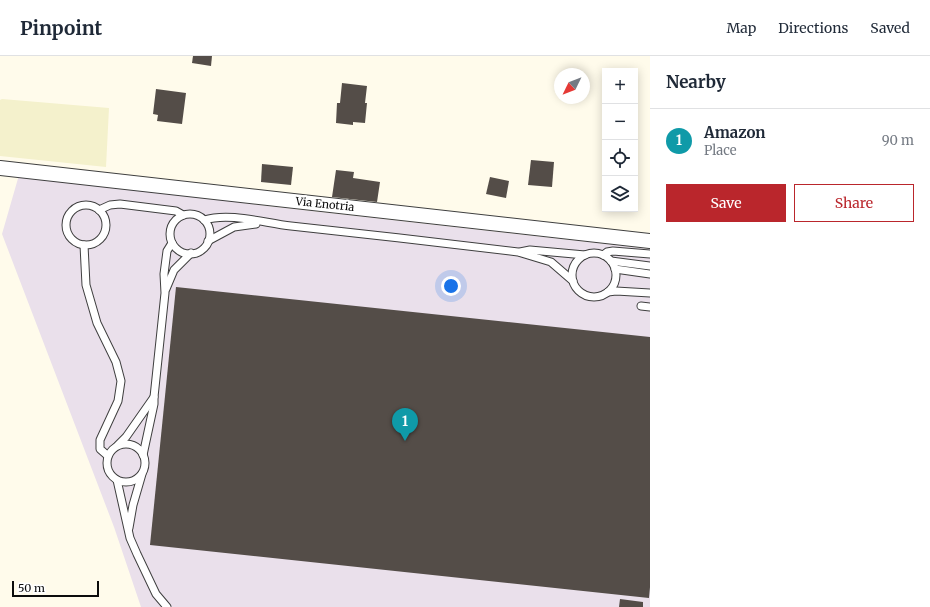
<!DOCTYPE html>
<html lang="en">
<head>
<meta charset="utf-8">
<style>
	body { margin:0; font-family:Merriweather,serif; background:#f6f6f7; color:#1f2937 }
	.controls { position:absolute; right:12px; top:12px; display:grid; overflow:hidden; border-radius:0px; box-shadow:0 2px 10px #0003 }
	.controls button { width:36px; height:36px; display:grid; place-items:center; padding:0; border:0; border-bottom:1px solid #e0e1e3; background:#fff; color:#1f2937; font:20px sans-serif }
	.compass { position:absolute; left:554px; top:12px; width:36px; height:36px; border-radius:50%; background:#fff; box-shadow:0 2px 10px #0003; rotate:227deg }
	.scale { position:absolute; left:12px; bottom:10px; width:87px; box-sizing:border-box; padding-left:4px; border:2px solid #0c0c0c; border-top:0; font-size:11px; line-height:14px; white-space:nowrap; color:#0c0c0c; -webkit-text-stroke:3px #fff; paint-order:stroke }
	.you { position:absolute; left:451px; top:230px; width:14px; height:14px; margin:-10px; border:3px solid #fff; border-radius:50%; background:#1a73e8; box-shadow:0 0 0 6px #1a73e833 }
	.badge { display:grid; place-items:center; width:26px; height:26px; border-radius:50%; background:#ba262c; color:#fff; font-size:13px; font-weight:700 }
	.pin { position:absolute; translate:-50% -33px; filter:drop-shadow(0 1px 2px #0008) }
	.pin::after { content:''; position:absolute; top:21px; width:14px; height:12px; background:inherit; clip-path:polygon(0 0,100% 0,50% 100%) }
	.list { margin:0; padding:0; list-style:none }
	h2 { display:flex; justify-content:space-between; align-items:center; height:52px; margin:0; padding:0 16px; font-size:17px }
	h2 small { font-size:13px; font-weight:400; color:#747a83 }
	.list li { display:grid; grid-template-columns:26px 1fr auto; gap:12px; align-items:center; box-sizing:border-box; height:64px; padding:0 16px; border-top:1px solid #e0e1e3 }
	.list b { display:block; font-size:15px; white-space:nowrap }
	.list p { margin:0; font-size:13px; white-space:nowrap; color:#747a83 }
	.list em { font-size:13px; font-style:normal; color:#747a83 }
	.actions { display:flex; gap:8px; padding:12px 16px }
	.actions a { flex:1; padding:9px 0; border:1px solid #ba262c; border-radius:0px; text-align:center; font-size:14px; color:#ba262c }
	.actions .main { background:#ba262c; color:#fff }
	.icon { flex:none; width:22px; height:22px; fill:none; stroke:currentColor; stroke-width:2; stroke-linecap:round; stroke-linejoin:round }
	.map { position:relative; flex:none; width:650px; height:551px; overflow:hidden }
	header { display:flex; align-items:center; gap:24px; box-sizing:border-box; height:56px; padding:0 20px; background:#fff; border-bottom:1px solid #e0e1e3 }
	header strong { font-size:19px }
	nav { display:flex; gap:22px; margin-inline-start:auto; font-size:14px }
	main { display:flex }
	aside { flex:1; background:#fff }
	.map>svg:first-child { display:block }
	.industrial { fill:#eae0eb }
	.farmland { fill:#f4f1cc }
	.building { fill:#544d48 }
	.lines { fill:none; stroke-linecap:round; stroke-linejoin:round }
	.service-casing { stroke:#3f3f3f; stroke-width:9 }
	.minor-casing { stroke:#3f3f3f; stroke-width:16 }
	.service { stroke:#fff; stroke-width:7 }
	.minor { stroke:#fff; stroke-width:14 }
	.labels { text-anchor:middle; dominant-baseline:central; stroke-width:4; stroke-linejoin:round; paint-order:stroke }
	.street-label { font-size:11px; fill:#0c0c0c; stroke:#fff }
</style>
</head>
<body>
<header>
<strong>Pinpoint</strong>
<nav><a>Map</a><a>Directions</a><a>Saved</a></nav>
</header>
<main>
<div class="map">
<svg width="650" height="551" viewBox="0 0 650 551">
	<rect width="100%" height="100%" fill="#fffbeb"/>
	<polygon class="industrial" points="19,119 276,151 650,193 650,551 141,551 114,471 2,178"/>
	<polygon class="farmland" points="2,43 109,52 106,111 0,100 0,44"/>
	<g class="building">
		<polygon points="193,0 212,0 211,10 192,7"/>
		<polygon points="342,27 367,30 365,47 367,47 365,67 353,66 353,69 336,67 337,47 340,47"/>
		<polygon points="156,33 186,37 182,68 157,65 158,59 153,58"/>
		<polygon points="531,104 554,106 552,131 528,129"/>
		<polygon points="262,108 293,111 291,129 261,126"/>
		<polygon points="336,114 354,116 353,122 380,126 377,146 332,141"/>
		<polygon points="490,121 509,125 506,142 486,138"/>
		<polygon points="176,231 650,281 650,531 649,542 150,489"/>
		<polygon points="620,543 643,546 643,551 619,551"/>
	</g>
	<g class="lines">
		<g class="service-casing">
			<g id="service">
				<circle cx="86" cy="169" r="20"/>
				<polyline points="99,154 110,149 120,148 176,155 183,159"/>
				<circle cx="190" cy="178" r="20"/>
				<path d="M204,164c26,-8 60,3 87,6 76,8 151,17 227,26l33,10 22,19"/>
				<polyline points="208,185 234,171 256,168"/>
				<polyline points="84,189 86,229 97,267 116,306 121,325 118,345 100,384 100,393 108,400"/>
				<polyline points="520,196 530,194 585,199"/>
				<circle cx="594" cy="219" r="22"/>
				<polyline points="603,199 607,196 613,195 650,198"/>
				<polyline points="611,205 650,210"/>
				<polyline points="615,213 650,218"/>
				<polyline points="166,233 174,214 191,197"/>
				<polyline points="608,236 616,235 650,237"/>
				<polyline points="641,250 650,251"/>
				<circle cx="126" cy="407" r="19"/>
				<polyline points="118,389 126,381 154,341"/>
				<polyline points="143,399 154,348 154,341 165,237 164,218 167,195 172,187"/>
				<polyline points="117,424 130,482 137,498 156,538 167,551"/>
				<polyline points="129,472 133,449 142,418"/>
			</g>
		</g>
		<g class="minor-casing">
			<polyline id="minor" points="0,112 650,185"/>
		</g>
		<use href="#service" class="service"/>
		<use href="#minor" class="minor"/>
	</g>
	<g class="labels">
		<g class="street-label">
			<text transform="translate(325 148) rotate(6)">Via Enotria</text>
		</g>
	</g>
</svg>
<div class="controls">
<button>+</button>
<button>−</button>
<button><svg class="icon" aria-label="locate" viewBox="0 0 24 24"><circle cx="12" cy="12" r="6"/><path d="M12 2v4M12 18v4M2 12h4M18 12h4"/></svg></button>
<button><svg class="icon" aria-label="layers" viewBox="0 0 24 24"><path d="M12 4l9 5-9 5-9-5zM3 14l9 5 9-5"/></svg></button>
</div>
<svg class="compass" viewBox="-18 -18 36 36"><path d="M0-13l5 13h-10z" fill="#e53935"/><path d="M0 13l5-13h-10z" fill="#747a83"/></svg>
<div class="scale">50 m</div>
<div class="you"></div>
<div class="pin badge" style="left:405px;top:385px;background:#0f9aa8">1</div>
</div>
<aside>
<h2>Nearby<small></small></h2>
<ul class="list">
<li><span class="badge" style="background:#0f9aa8">1</span><div><b>Amazon</b><p>Place</p></div><em>90 m</em></li>
</ul>
<div class="actions"><a class="main">Save</a><a>Share</a></div>
</aside>
</main>
</body>
</html>
